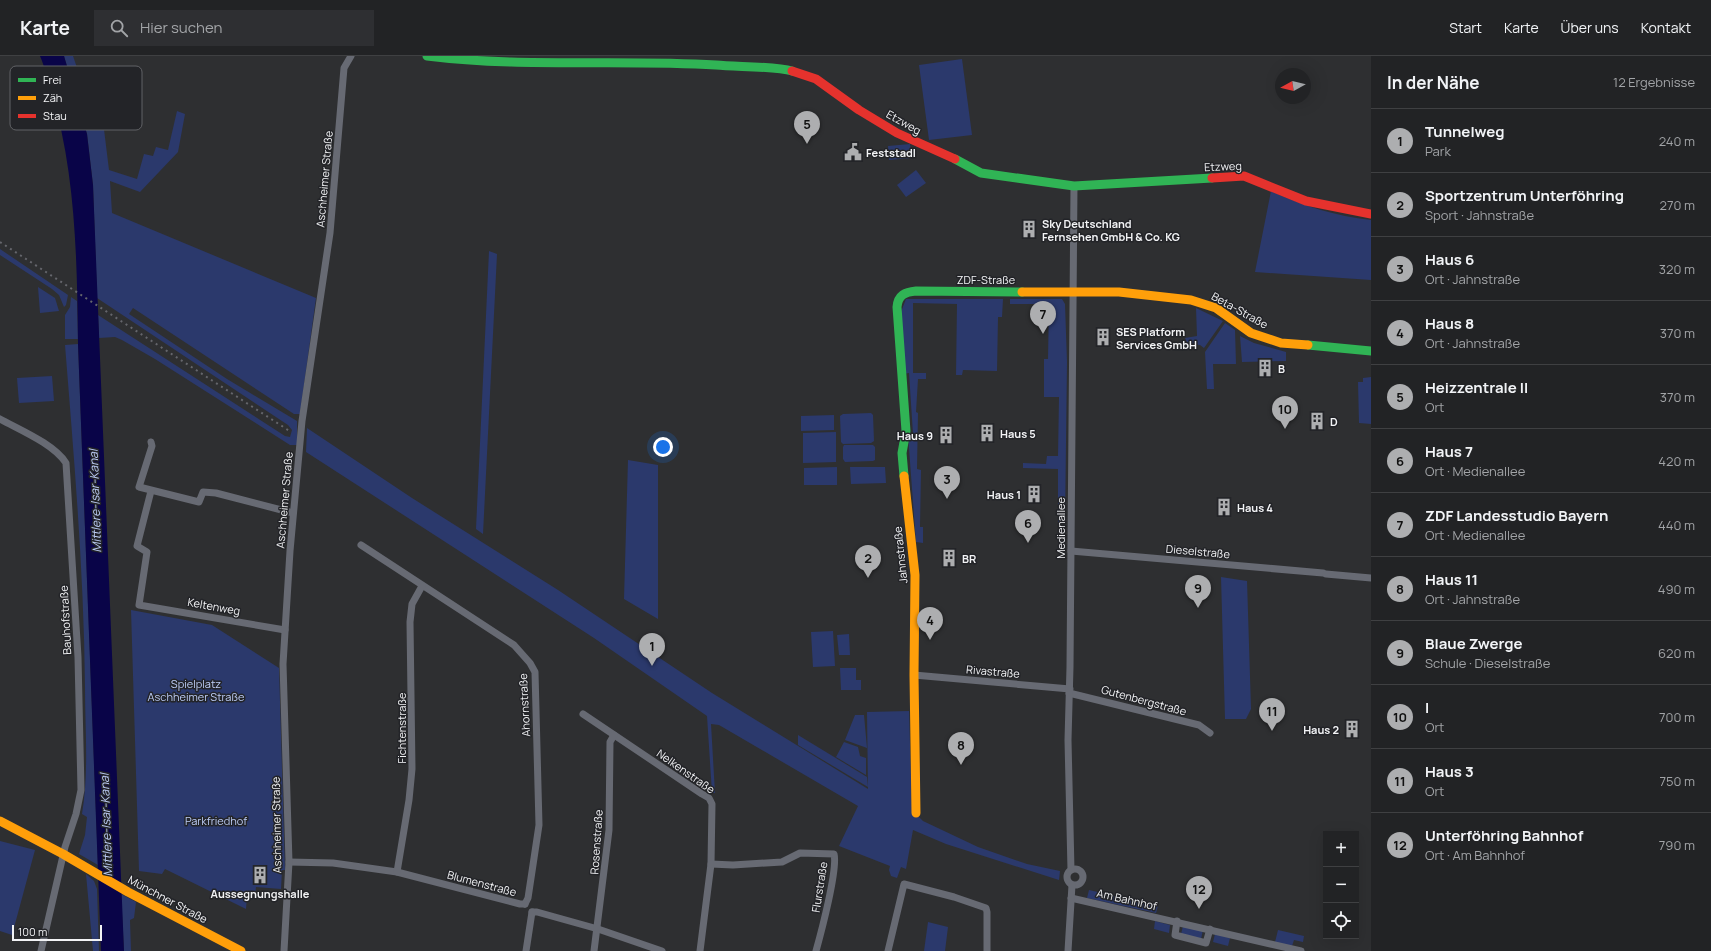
<!DOCTYPE html>
<html lang="de">
<head>
<meta charset="utf-8">
<style>
	body { margin:0; font-family:Manrope,sans-serif; background:#2e2f32; color:#f1f3f6 }
	.controls { position:absolute; right:12px; bottom:12px; display:grid; overflow:hidden; border-radius:0px; box-shadow:0 4px 16px #0002 }
	.controls button { width:36px; height:36px; display:grid; place-items:center; padding:0; border:0; border-bottom:1px solid #3f4042; background:#222325; color:#f1f3f6; font:20px sans-serif }
	.compass { position:absolute; left:1275px; top:12px; width:36px; height:36px; border-radius:50%; background:#222325; box-shadow:0 4px 16px #0002; rotate:262deg }
	.scale { position:absolute; left:12px; bottom:10px; width:90px; box-sizing:border-box; padding-left:4px; border:2px solid #f2f3f5; border-top:0; font-size:11px; line-height:14px; white-space:nowrap; color:#f2f3f5; -webkit-text-stroke:3px #232428; paint-order:stroke }
	.you { position:absolute; left:663px; top:391px; width:14px; height:14px; margin:-10px; border:3px solid #fff; border-radius:50%; background:#1a73e8; box-shadow:0 0 0 6px #1a73e833 }
	.badge { display:grid; place-items:center; width:26px; height:26px; border-radius:50%; background:#adaeb0; color:#111; font-size:13px; font-weight:700 }
	.pin { position:absolute; translate:-50% -33px; filter:drop-shadow(0 1px 2px #0008) }
	.pin::after { content:''; position:absolute; top:21px; width:14px; height:12px; background:inherit; clip-path:polygon(0 0,100% 0,50% 100%) }
	.list { margin:0; padding:0; list-style:none }
	h2 { display:flex; justify-content:space-between; align-items:center; height:52px; margin:0; padding:0 16px; font-size:17px }
	h2 small { font-size:13px; font-weight:400; color:#a2a4a7 }
	.list li { display:grid; grid-template-columns:26px 1fr auto; gap:12px; align-items:center; box-sizing:border-box; height:64px; padding:0 16px; border-top:1px solid #3f4042 }
	.list b { display:block; font-size:15px; white-space:nowrap }
	.list p { margin:0; font-size:13px; white-space:nowrap; color:#a2a4a7 }
	.list em { font-size:13px; font-style:normal; color:#a2a4a7 }
	.icon { flex:none; width:22px; height:22px; fill:none; stroke:currentColor; stroke-width:2; stroke-linecap:round; stroke-linejoin:round }
	.map { position:relative; flex:none; width:1371px; height:895px; overflow:hidden }
	header { display:flex; align-items:center; gap:24px; box-sizing:border-box; height:56px; padding:0 20px; background:#222325; border-bottom:1px solid #3f4042 }
	header strong { font-size:19px }
	nav { display:flex; gap:22px; margin-inline-start:auto; font-size:14px }
	.search { width:280px; height:36px; background:#2e2f32; display:flex; align-items:center; gap:10px; box-sizing:border-box; padding:0 14px; border-radius:0px; color:#a2a4a7; font-size:15px }
	main { display:flex }
	aside { flex:1; background:#222325 }
	.map>svg:first-child { display:block }
	.green { fill:#2b396c }
	.water { fill:#090448 }
	.lines { fill:none; stroke-linecap:round; stroke-linejoin:round }
	.street { stroke:#676a73; stroke-width:7 }
	.fast { stroke:#30b455; stroke-width:9 }
	.slow { stroke:#ff9f0a; stroke-width:9 }
	.jam { stroke:#e5322d; stroke-width:9 }
	.rail { stroke:#65666c; stroke-width:2; stroke-dasharray:2 4; stroke-linecap:butt }
	.labels { text-anchor:middle; dominant-baseline:central; stroke-width:3; stroke-linejoin:round; paint-order:stroke }
	.street-label { font-size:11px; fill:#f2f3f5; stroke:#232428 }
	.poi-label { font-size:11px; font-weight:bold; fill:#f2f3f5; stroke:#232428; text-anchor:start }
	.park-label { font-size:11px; fill:#bdcdf7; stroke:#232428 }
	.water-label { font-size:12px; font-style:italic; fill:#bdcdf7; stroke:#232428 }
	.key { fill:#232428; stroke:#616266; stroke-width:1 }
	.key-label { font-size:11px; fill:#f2f3f5 }
</style>
</head>
<body>
<header>
<strong>Karte</strong>
<div class="search"><svg class="icon" aria-label="search" viewBox="0 0 24 24"><circle cx="10" cy="10" r="6"/><path d="M15 15l6 6"/></svg>Hier suchen</div>
<nav><a>Start</a><a>Karte</a><a>Über uns</a><a>Kontakt</a></nav>
</header>
<main>
<div class="map">
<svg width="1371" height="895" viewBox="0 0 1371 895">
	<rect width="100%" height="100%" fill="#2e2f31"/>
	<g class="green">
		<polygon points="64,0 73,0 89,47 101,49 109,114 137,123 144,98 153,100 156,91 168,94 177,55 185,58 178,96 140,136 110,125 112,157 316,242 300,358 294,358 133,252 129,258 227,323 297,365 297,389 290,389 155,303 122,284 115,281 99,282 98,259 285,380 290,381 292,374 288,369 97,242 93,129 87,78"/>
		<polygon points="962,3 972,79 929,84 919,9"/>
		<polygon points="910,88 912,102 889,104 888,90"/>
		<polygon points="916,114 926,127 906,141 897,129"/>
		<path d="M1271,135c32,15 65,25 100,29v60l-116,-8z"/>
		<polygon points="0,193 68,239 66,249 64,251 59,239 52,233 0,199"/>
		<polygon points="489,195 497,198 483,478 476,473"/>
		<polygon points="38,231 55,242 59,255 40,257"/>
		<polygon points="71,241 77,245 78,283 65,283 65,259 70,251"/>
		<polygon points="906,243 1003,243 1002,261 998,261 997,315 963,314 962,319 956,319 957,248 913,247 913,317 926,317 926,323 918,323 916,356 918,357 917,413 921,414 920,471 923,471 923,487 916,486 908,379 913,378 909,317 903,318 899,261"/>
		<polygon points="1010,243 1062,243 1065,248 1067,306 1065,467 1058,468 1058,413 1023,412 1023,407 1046,408 1047,400 1058,400 1059,341 1044,341 1044,303 1048,303 1049,248 1010,248"/>
		<polygon points="1196,252 1223,265 1204,292 1200,289 1188,288 1185,282 1197,280"/>
		<polygon points="1225,267 1235,274 1236,308 1213,308 1214,333 1207,333 1205,296"/>
		<polygon points="1240,280 1254,287 1286,296 1286,305 1242,306"/>
		<path d="M78,288l20,521 -19,-11 6,-19 2,-18 -5,-3c7,-41 3,-85 3,-127 -1,-114 -11,-229 -20,-342z"/>
		<polygon points="52,320 54,345 19,347 17,322"/>
		<polygon points="1371,321 1371,368 1359,367 1358,326 1363,326 1363,322"/>
		<polygon points="871,357 873,359 874,385 871,387 843,388 841,386 840,360 843,358"/>
		<polygon points="834,359 834,374 801,375 801,360"/>
		<polygon points="307,372 412,442 558,534 712,637 868,733 867,656 909,655 912,754 923,765 978,791 1027,808 1060,815 1059,824 946,788 913,774 906,813 901,811 897,822 891,820 889,814 890,810 839,790 858,750 719,669 711,668 715,737 712,737 707,660 594,582 306,396"/>
		<polygon points="836,376 836,406 803,407 803,377"/>
		<polygon points="844,389 873,389 875,391 875,404 873,405 845,406 843,403 843,391"/>
		<polygon points="628,404 658,409 658,563 624,543"/>
		<polygon points="837,411 837,429 804,429 804,412"/>
		<polygon points="850,411 885,411 886,427 851,428"/>
		<polygon points="1221,521 1247,525 1251,653 1246,663 1225,663"/>
		<polygon points="131,554 212,569 279,612 285,814 282,814 281,833 256,831 255,840 247,840 246,853 165,813 162,818 139,815"/>
		<polygon points="833,575 835,610 813,611 811,576"/>
		<polygon points="849,578 850,599 839,599 837,579"/>
		<polygon points="840,612 856,612 856,624 861,624 861,634 841,634"/>
		<polygon points="855,659 864,659 867,692 845,684"/>
		<polygon points="798,679 867,721 868,731 798,689"/>
		<polygon points="844,686 858,691 860,700 866,702 866,719 836,701"/>
		<polygon points="0,785 35,794 12,879 0,875"/>
		<polygon points="86,818 94,825 97,833 99,895 93,895"/>
		<polygon points="1089,834 1158,850 1156,857 1087,842"/>
		<polygon points="121,838 136,846 134,862 130,864 131,895 124,895"/>
		<polygon points="1155,865 1170,869 1169,877 1154,873"/>
		<polygon points="928,866 948,871 945,895 924,895"/>
		<polygon points="1183,870 1203,874 1201,883 1181,878"/>
		<polygon points="1278,874 1304,880 1303,886 1294,884 1292,890 1275,886"/>
		<polygon points="1215,878 1230,882 1228,890 1213,886"/>
	</g>
	<path class="water" d="M40,0h24l23,78 6,51 31,766h-23l-23,-607c-1,-84 -2,-172 -27,-253 -4,-12 -6,-24 -11,-35z"/>
	<g class="lines">
		<g class="street">
			<path d="M0,363c20,11 54,25 66,44l12,194 3,133 -5,24 -11,33 -24,104"/>
			<polyline points="151,386 152,390 139,431 199,446 203,436 216,437 293,457"/>
			<polyline points="151,435 137,490 147,496 139,549 285,574"/>
			<polyline points="361,489 514,589 530,607 535,616 539,769 528,842 525,848"/>
			<polyline points="1071,495 1323,517"/>
			<polyline points="1326,518 1371,522"/>
			<polyline points="914,619 1070,633"/>
			<polyline points="1069,637 1199,669 1210,677"/>
			<polyline points="583,658 702,738 709,742 712,748 711,808 700,895"/>
			<polyline points="289,806 333,807 397,816 520,848 525,848"/>
			<path d="M711,808l22,1 49,-3 18,-9 34,1c4,15 -13,79 -18,97"/>
			<circle cx="1075" cy="821" r="8"/>
			<polyline points="1071,814 1068,684 1070,611 1074,130"/>
			<polyline points="397,816 409,744 412,713 410,566 412,548 422,530"/>
			<polyline points="1071,842 1301,895"/>
			<polyline points="532,856 537,856 598,873 662,895"/>
			<polyline points="1177,865 1175,879 1206,887 1210,873"/>
			<polyline points="284,895 289,806 283,608 290,495 302,365 330,177 344,12 351,0"/>
			<polyline points="526,895 532,856"/>
			<polyline points="594,895 609,774 610,686 614,679"/>
			<polyline points="888,895 904,828 954,841 986,852 987,856 987,895"/>
			<polyline points="1068,895 1072,829"/>
		</g>
		<g class="fast">
			<path d="M427,0c96,12 193,3 289,9 20,2 59,1 76,6"/>
			<polyline points="955,103 981,117 1074,130 1212,122"/>
			<polyline points="1308,289 1371,295"/>
			<path d="M904,420l-2,-23 4,-22 -9,-124c1,-12 8,-15 19,-16l106,1"/>
		</g>
		<g class="slow">
			<polyline points="1022,236 1119,236 1191,244 1216,252 1251,277 1281,287 1308,289"/>
			<polyline points="904,420 915,519 914,619 916,757"/>
			<polyline points="0,765 63,798 128,836 241,895"/>
		</g>
		<g class="jam">
			<polyline points="792,15 816,23 859,54 897,77 955,103"/>
			<polyline points="1212,122 1244,120 1306,145 1371,158"/>
		</g>
		<polyline class="rail" points="0,186 291,376"/>
	</g>
	<defs>
		<g id="civic-bare" transform="scale(1.38)"><path d="M-.6-6.5H3V-4.5H.6V-3L4-1V1h2V6H-6V1h2V-1L-.6-3ZM-1.2 2.5V6h2.4V2.5Z" fill="#adaeb0" stroke="#232428" stroke-width="2.5" paint-order="stroke"/></g>
		<g id="building-bare" transform="scale(1.38)"><path d="M-4-6H4V6H1V3H-1V6H-4ZM-2.5-4.3h1.7v1.8h-1.7ZM.8-4.3h1.7v1.8H.8ZM-2.5-1h1.7V.8h-1.7ZM.8-1h1.7V.8H.8Z" fill="#adaeb0" stroke="#232428" stroke-width="2.5" paint-order="stroke"/></g>
	</defs>
	<g fill-rule="evenodd">
		<use href="#civic-bare" x="853" y="96"/>
		<use href="#building-bare" x="1029" y="173"/>
		<use href="#building-bare" x="1103" y="281"/>
		<use href="#building-bare" x="1265" y="312"/>
		<use href="#building-bare" x="1317" y="365"/>
		<use href="#building-bare" x="987" y="377"/>
		<use href="#building-bare" x="946" y="379"/>
		<use href="#building-bare" x="1034" y="438"/>
		<use href="#building-bare" x="1224" y="451"/>
		<use href="#building-bare" x="949" y="502"/>
		<use href="#building-bare" x="1352" y="673"/>
		<use href="#building-bare" x="260" y="819"/>
	</g>
	<g class="labels">
		<g class="street-label">
			<text transform="translate(904 66) rotate(29)">Etzweg</text>
			<text transform="translate(1223 110) rotate(-2)">Etzweg</text>
			<text transform="translate(324 123) rotate(-85)">Aschheimer Straße</text>
			<text x="986" y="223">ZDF-Straße</text>
			<text transform="translate(1240 254) rotate(29)">Beta-Straße</text>
			<text transform="translate(284 444) rotate(-85)">Aschheimer Straße</text>
			<text transform="translate(1060 472) rotate(-90)">Medienallee</text>
			<text transform="translate(1198 495) rotate(5)">Dieselstraße</text>
			<text transform="translate(900 499) rotate(-96)">Jahnstraße</text>
			<text transform="translate(214 550) rotate(10)">Keltenweg</text>
			<text transform="translate(65 564) rotate(-93)">Bauhofstraße</text>
			<text transform="translate(993 615) rotate(5)">Rivastraße</text>
			<text transform="translate(1144 644) rotate(15)">Gutenbergstraße</text>
			<text transform="translate(524 649) rotate(-93)">Ahornstraße</text>
			<text transform="translate(401 672) rotate(-90)">Fichtenstraße</text>
			<text transform="translate(686 715) rotate(35)">Nelkenstraße</text>
			<text transform="translate(276 769) rotate(-91)">Aschheimer Straße</text>
			<text transform="translate(596 786) rotate(-86)">Rosenstraße</text>
			<text transform="translate(482 827) rotate(15)">Blumenstraße</text>
			<text transform="translate(819 831) rotate(-81)">Flurstraße</text>
			<text transform="translate(168 843) rotate(28)">Münchner Straße</text>
			<text transform="translate(1127 843) rotate(13)">Am Bahnhof</text>
		</g>
		<g class="poi-label">
			<text x="866" y="96">Feststadl</text>
			<text x="1042" y="167">Sky Deutschland<tspan x="1042" dy="13">Fernsehen GmbH &amp; Co. KG</tspan></text>
			<text x="1116" y="275">SES Platform<tspan x="1116" dy="13">Services GmbH</tspan></text>
			<text x="1278" y="312">B</text>
			<text x="1330" y="365">D</text>
			<text x="1000" y="377">Haus 5</text>
			<text x="933" y="379" text-anchor="end">Haus 9</text>
			<text x="1021" y="438" text-anchor="end">Haus 1</text>
			<text x="1237" y="451">Haus 4</text>
			<text x="962" y="502">BR</text>
			<text x="1339" y="673" text-anchor="end">Haus 2</text>
			<text x="260" y="837" text-anchor="middle">Aussegnungshalle</text>
		</g>
		<g class="park-label">
			<text x="196" y="627">Spielplatz<tspan x="196" dy="13">Aschheimer Straße</tspan></text>
			<text x="216" y="764">Parkfriedhof</text>
		</g>
		<g class="water-label">
			<text transform="translate(95 445) rotate(-92)">Mittlere-Isar-Kanal</text>
			<text transform="translate(106 769) rotate(-92)">Mittlere-Isar-Kanal</text>
		</g>
	</g>
	<rect x="10" y="10" width="132" height="64" rx="6" class="key"/>
	<rect x="18" y="22" width="18" height="4" fill="#30b455"/>
	<rect x="18" y="40" width="18" height="4" fill="#ff9f0a"/>
	<rect x="18" y="58" width="18" height="4" fill="#e5322d"/>
	<g class="key-label">
		<text x="43" y="28">Frei</text>
		<text x="43" y="46">Zäh</text>
		<text x="43" y="64">Stau</text>
	</g>
</svg>
<div class="controls">
<button>+</button>
<button>−</button>
<button><svg class="icon" aria-label="locate" viewBox="0 0 24 24"><circle cx="12" cy="12" r="6"/><path d="M12 2v4M12 18v4M2 12h4M18 12h4"/></svg></button>
</div>
<svg class="compass" viewBox="-18 -18 36 36"><path d="M0-13l5 13h-10z" fill="#e53935"/><path d="M0 13l5-13h-10z" fill="#a2a4a7"/></svg>
<div class="scale">100 m</div>
<div class="you"></div>
<div class="pin badge" style="left:652px;top:610px">1</div>
<div class="pin badge" style="left:868px;top:522px">2</div>
<div class="pin badge" style="left:947px;top:443px">3</div>
<div class="pin badge" style="left:930px;top:584px">4</div>
<div class="pin badge" style="left:807px;top:88px">5</div>
<div class="pin badge" style="left:1028px;top:487px">6</div>
<div class="pin badge" style="left:1043px;top:278px">7</div>
<div class="pin badge" style="left:961px;top:709px">8</div>
<div class="pin badge" style="left:1198px;top:552px">9</div>
<div class="pin badge" style="left:1285px;top:373px">10</div>
<div class="pin badge" style="left:1272px;top:675px">11</div>
<div class="pin badge" style="left:1199px;top:853px">12</div>
</div>
<aside>
<h2>In der Nähe<small>12 Ergebnisse</small></h2>
<ul class="list">
<li><span class="badge">1</span><div><b>Tunnelweg</b><p>Park</p></div><em>240 m</em></li>
<li><span class="badge">2</span><div><b>Sportzentrum Unterföhring</b><p>Sport · Jahnstraße</p></div><em>270 m</em></li>
<li><span class="badge">3</span><div><b>Haus 6</b><p>Ort · Jahnstraße</p></div><em>320 m</em></li>
<li><span class="badge">4</span><div><b>Haus 8</b><p>Ort · Jahnstraße</p></div><em>370 m</em></li>
<li><span class="badge">5</span><div><b>Heizzentrale II</b><p>Ort</p></div><em>370 m</em></li>
<li><span class="badge">6</span><div><b>Haus 7</b><p>Ort · Medienallee</p></div><em>420 m</em></li>
<li><span class="badge">7</span><div><b>ZDF Landesstudio Bayern</b><p>Ort · Medienallee</p></div><em>440 m</em></li>
<li><span class="badge">8</span><div><b>Haus 11</b><p>Ort · Jahnstraße</p></div><em>490 m</em></li>
<li><span class="badge">9</span><div><b>Blaue Zwerge</b><p>Schule · Dieselstraße</p></div><em>620 m</em></li>
<li><span class="badge">10</span><div><b>I</b><p>Ort</p></div><em>700 m</em></li>
<li><span class="badge">11</span><div><b>Haus 3</b><p>Ort</p></div><em>750 m</em></li>
<li><span class="badge">12</span><div><b>Unterföhring Bahnhof</b><p>Ort · Am Bahnhof</p></div><em>790 m</em></li>
</ul>
</aside>
</main>
</body>
</html>
